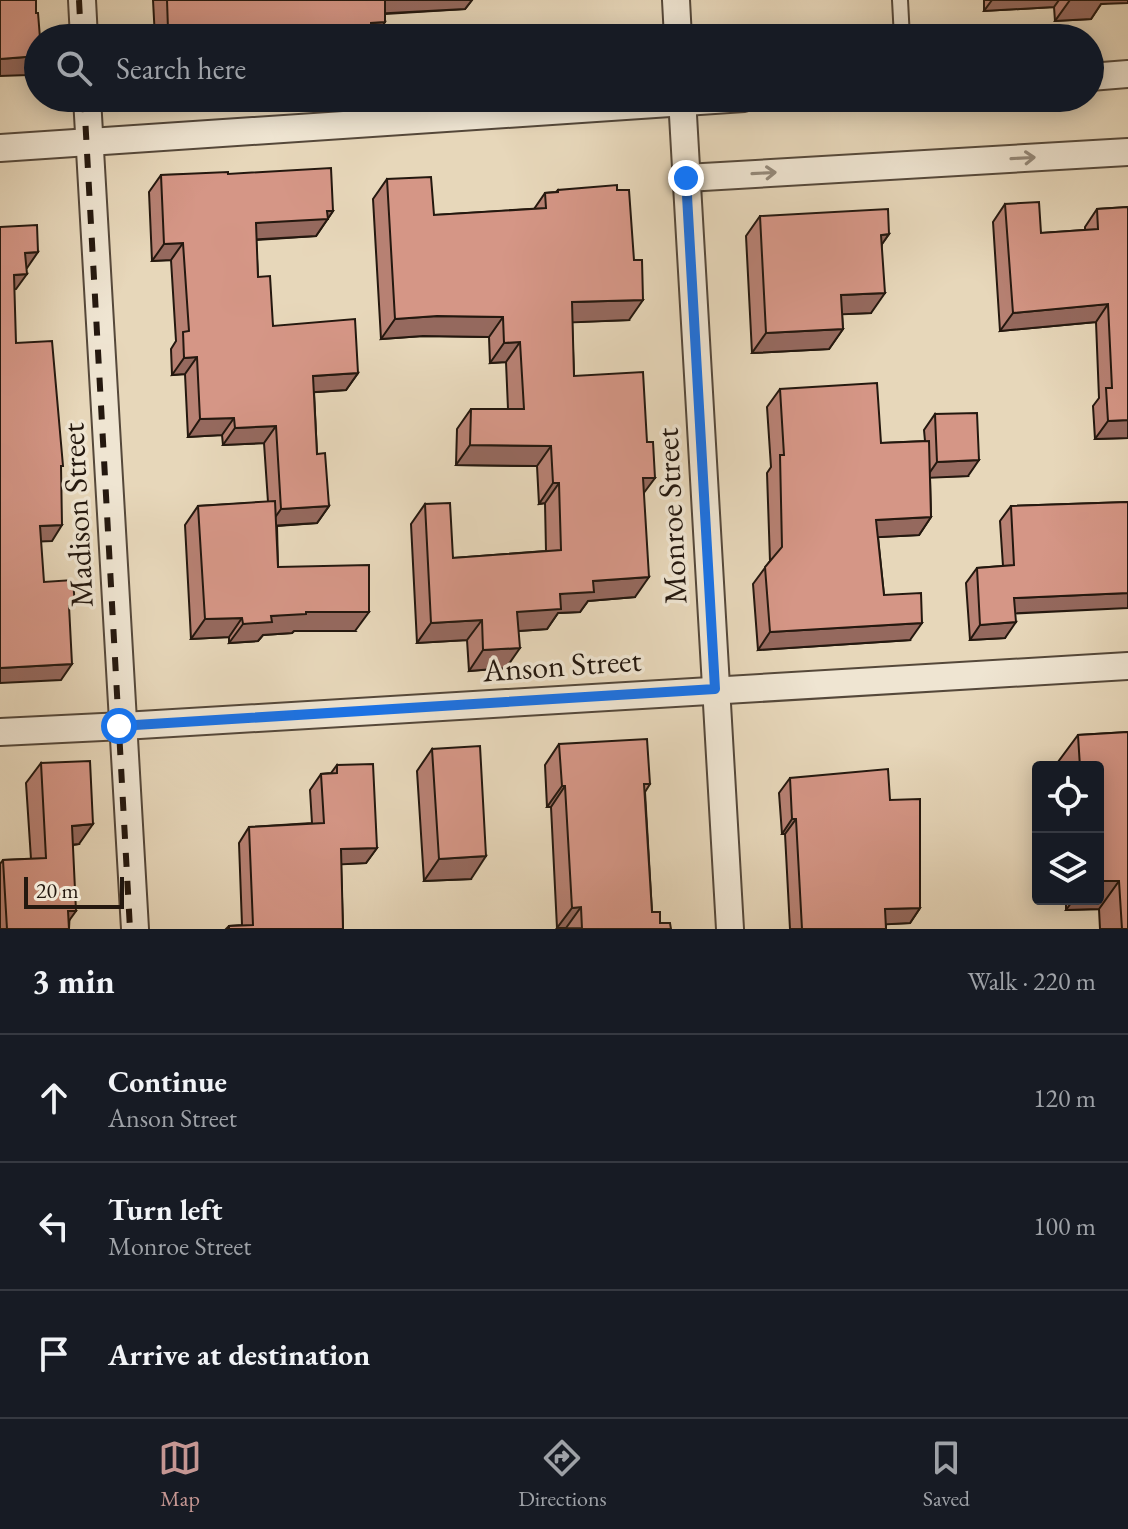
<!DOCTYPE html>
<html lang="en">
<head>
<meta charset="utf-8">
<style>
	body { margin:0; font-family:"EB Garamond",serif; background:#242831; color:#f1f3f6 }
	.controls { position:absolute; right:24px; bottom:24px; display:grid; overflow:hidden; border-radius:8px; box-shadow:0 4px 20px #0003 }
	.controls button { width:72px; height:72px; display:grid; place-items:center; padding:0; border:0; border-bottom:2px solid #363941; background:#171b24; color:#f1f3f6; font:40px sans-serif }
	.scale { position:absolute; left:24px; bottom:20px; width:100px; box-sizing:border-box; padding-left:8px; border:4px solid #24180f; border-top:0; font-size:22px; line-height:28px; white-space:nowrap; color:#24180f; -webkit-text-stroke:6px #efe5d2; paint-order:stroke }
	.stop { position:absolute; width:24px; height:24px; margin:-18px; border:6px solid #1a73e8; border-radius:50%; background:#fff }
	.stop.end { background:#1a73e8; border-color:#fff; box-shadow:0 2px 8px #0008 }
	.list { margin:0; padding:0; list-style:none }
	h2 { display:flex; justify-content:space-between; align-items:center; height:104px; margin:0; padding:0 32px; font-size:34px }
	h2 small { font-size:26px; font-weight:400; color:#9ea1a6 }
	.list li { display:grid; grid-template-columns:52px 1fr auto; gap:24px; align-items:center; box-sizing:border-box; height:128px; padding:0 32px; border-top:2px solid #363941 }
	.list b { display:block; font-size:30px; white-space:nowrap }
	.list p { margin:0; font-size:26px; white-space:nowrap; color:#9ea1a6 }
	.list em { font-size:26px; font-style:normal; color:#9ea1a6 }
	.icon { flex:none; width:44px; height:44px; fill:none; stroke:currentColor; stroke-width:2; stroke-linecap:round; stroke-linejoin:round }
	.map { position:relative; flex:none; width:1128px; height:929px; overflow:hidden }
	.search { position:absolute; background:#171b24; box-shadow:0 4px 20px #0003; left:24px; right:24px; top:24px; height:88px; display:flex; align-items:center; gap:20px; box-sizing:border-box; padding:0 28px; border-radius:44px; color:#9ea1a6; font-size:30px }
	.sheet { height:488px; background:#171b24 }
	nav { display:flex; justify-content:space-around; align-items:center; box-sizing:border-box; height:112px; border-top:2px solid #363941; background:#171b24; font-size:22px; color:#9ea1a6 }
	nav a { display:grid; justify-items:center; gap:4px }
	nav .on { color:#c59692 }
	.map>svg:first-child { display:block }
	.lines { fill:none; stroke-linecap:round; stroke-linejoin:round }
	.lane-casing { stroke:#55483a; stroke-width:18 }
	.street-casing { stroke:#55483a; stroke-width:30 }
	.lane { stroke:#efe5d2; stroke-width:14 }
	.street { stroke:#efe5d2; stroke-width:26 }
	.rail { stroke:#24180f; stroke-width:6; stroke-dasharray:14 14; stroke-linecap:butt }
	.wall { fill:#b78173; stroke:#24180f; stroke-width:2 }
	.shaded-wall { fill:#95695e; stroke:#24180f; stroke-width:2 }
	.building { fill:#d59686; stroke:#24180f; stroke-width:2 }
	.oneway { stroke:#94897a }
	.route { stroke:#1a73e8; stroke-width:10 }
	.labels { text-anchor:middle; dominant-baseline:central; stroke-width:7; stroke-linejoin:round; paint-order:stroke }
	.street-label { font-size:32px; fill:#24180f; stroke:#efe5d2 }
</style>
</head>
<body>
<div class="map">
<svg width="1128" height="929" viewBox="0 0 1128 929">
	<rect width="100%" height="100%" fill="#e7d7ba"/>
	<filter id="stains"><feTurbulence type="fractalNoise" baseFrequency=".0025" numOctaves="4"/><feColorMatrix values="0 0 0 0 .2 0 0 0 0 .09 0 0 0 0 .02 0 0 0 .5 -.17"/></filter>
	<radialGradient id="worn" r=".72"><stop offset=".6" stop-color="#630" stop-opacity="0"/><stop offset="1" stop-color="#630" stop-opacity=".3"/></radialGradient>
	<g class="lines">
		<g class="lane-casing">
			<polyline id="lane" points="900,0 902,38"/>
		</g>
		<g class="street-casing">
			<g id="street">
				<polyline points="82,0 84,38"/>
				<polyline points="676,0 678,38"/>
				<polyline points="1090,77 1128,74"/>
				<polyline points="87,98 135,929"/>
				<polyline points="682,98 730,929"/>
				<polyline points="0,148 744,98"/>
				<polyline points="686,178 1128,152"/>
				<polyline points="0,732 123,726 1128,666"/>
			</g>
		</g>
		<use href="#lane" class="lane"/>
		<use href="#street" class="street"/>
		<g class="rail">
			<polyline points="79,0 81,38"/>
			<polyline points="84,98 130,929"/>
		</g>
	</g>
	<g class="wall">
		<polygon points="153,0 472,0 465,9 385,14 375,38 155,38"/>
		<polygon points="984,0 1128,0 1101,4 1091,19 1055,21 1054,7 984,11"/>
		<polygon points="228,174 333,211 316,236 256,240 258,277 273,326 358,373 346,390 314,392 317,454 329,506 317,523 277,526 278,567 355,631 294,631 292,633 263,635 258,641 229,643 229,637 191,639 185,525 198,506 268,502 264,443 223,445 222,435 188,437 185,374 172,375 171,349 176,341 171,260 152,261 149,192 161,175"/>
		<polygon points="387,179 434,215 534,209 545,193 556,192 558,190 629,320 572,322 574,376 644,493 635,597 588,601 580,612 558,613 547,629 518,631 506,668 469,671 467,640 417,643 411,524 425,504 453,558 546,551 545,503 539,504 537,466 456,465 457,429 471,409 508,409 506,362 490,363 489,337 423,336 381,339 373,199"/>
		<polygon points="1005,204 1041,233 1085,230 1085,227 1097,209 1128,207 1128,438 1095,439 1093,406 1099,398 1096,322 1000,331 993,222"/>
		<polygon points="760,216 889,234 882,244 871,313 842,314 843,329 829,349 752,353 746,236"/>
		<polygon points="780,389 881,443 925,441 924,430 935,414 968,476 930,477 931,517 919,535 878,537 884,595 910,640 758,650 753,584 770,561 767,473 771,467 767,407"/>
		<polygon points="1128,502 1015,613 1005,638 970,640 966,583 977,568 1003,566 1000,521 1011,506"/>
		<polygon points="1128,732 1128,929 1100,929 1099,909 1066,910 1066,899 1098,899 1098,767 1059,767 1058,762 1078,735"/>
		<polygon points="559,744 650,784 645,792 652,912 660,923 671,929 557,928 551,807 547,807 545,765"/>
		<polygon points="432,749 471,879 424,881 417,771"/>
		<polygon points="41,763 79,844 73,845 69,929 0,929 0,864 3,860 31,859 26,783"/>
		<polygon points="337,765 377,848 366,863 341,864 343,929 226,929 229,926 242,925 239,843 249,827 312,823 310,790 321,774 331,773"/>
		<polygon points="790,778 890,800 920,908 910,923 886,924 886,929 790,929 785,834 782,834 779,793"/>
	</g>
	<g class="shaded-wall">
		<polygon points="382,0 472,0 465,9 372,14"/>
		<polygon points="992,0 1059,0 1054,7 984,11"/>
		<polygon points="1070,0 1128,0 1128,3 1101,4 1091,19 1055,21"/>
		<polygon points="385,22 375,38 361,38 371,23"/>
		<polygon points="175,28 168,38 162,38 168,29"/>
		<polygon points="38,56 38,60 28,75 0,76 0,59"/>
		<polygon points="327,211 333,211 316,236 244,240 256,223"/>
		<polygon points="889,234 875,254 881,235"/>
		<polygon points="183,243 171,260 152,261 164,244"/>
		<polygon points="38,252 27,268 14,268 25,253"/>
		<polygon points="27,274 16,289 3,290 14,275"/>
		<polygon points="885,293 871,313 827,315 841,295"/>
		<polygon points="643,300 629,320 558,323 572,302"/>
		<polygon points="1108,304 1096,322 1000,331 1013,313"/>
		<polygon points="437,316 503,317 489,337 423,336 381,339 395,319"/>
		<polygon points="843,329 829,349 752,353 766,333"/>
		<polygon points="520,342 506,362 490,363 504,343"/>
		<polygon points="197,357 185,374 172,375 184,358"/>
		<polygon points="358,373 346,390 301,393 313,376"/>
		<polygon points="234,418 222,435 188,437 200,419"/>
		<polygon points="1128,420 1128,438 1095,439 1108,421"/>
		<polygon points="276,426 264,443 223,445 235,428"/>
		<polygon points="470,445 551,446 537,466 456,465"/>
		<polygon points="979,460 968,476 926,478 937,462"/>
		<polygon points="643,478 655,478 640,498"/>
		<polygon points="553,483 559,483 545,503 539,504"/>
		<polygon points="329,506 317,523 269,526 281,509"/>
		<polygon points="931,517 919,535 863,538 876,520"/>
		<polygon points="62,525 52,541 29,542 40,526"/>
		<polygon points="649,577 635,597 588,601 580,612 558,613 547,629 503,632 517,612 593,581"/>
		<polygon points="1128,593 1128,608 1003,614 1014,598"/>
		<polygon points="306,612 369,612 355,631 294,631 292,633 263,635 258,641 229,643 243,624 271,616"/>
		<polygon points="242,618 229,637 191,639 205,619"/>
		<polygon points="482,620 467,640 417,643 431,623"/>
		<polygon points="1016,622 1005,638 970,640 980,625"/>
		<polygon points="922,623 910,640 758,650 770,632"/>
		<polygon points="520,648 506,668 469,671 483,650"/>
		<polygon points="72,664 61,680 0,683 0,668"/>
		<polygon points="562,786 565,786 551,807 547,807"/>
		<polygon points="792,819 796,819 785,834 782,834"/>
		<polygon points="93,824 79,844 58,846 72,826"/>
		<polygon points="377,848 366,863 330,865 341,849"/>
		<polygon points="486,856 471,879 424,881 439,859"/>
		<polygon points="1098,881 1119,881 1099,909 1066,910 1074,899 1098,899"/>
		<polygon points="581,907 566,928 557,928 572,908"/>
		<polygon points="920,908 910,923 874,925 885,909"/>
		<polygon points="68,911 76,911 63,929"/>
	</g>
	<g class="building">
		<polygon points="0,0 36,0 36,13 38,13 40,38 38,38 38,56 0,59"/>
		<polygon points="167,0 385,0 385,22 371,23 371,38 176,38 175,28 168,29"/>
		<polygon points="331,168 333,211 327,211 328,219 256,223 258,277 270,276 273,326 355,319 358,373 313,376 317,454 325,453 329,506 281,509 276,426 235,428 234,418 200,419 197,357 184,358 183,332 189,331 183,243 164,244 161,175 228,172 228,174"/>
		<polygon points="431,177 434,215 546,208 545,193 558,192 558,190 617,185 617,190 629,190 634,260 642,260 643,300 572,302 574,376 643,372 647,442 653,442 655,478 643,478 649,577 593,581 594,592 560,594 561,609 517,612 520,648 483,650 482,620 431,623 425,504 450,503 453,558 561,550 559,483 553,483 551,446 470,445 471,409 524,409 520,342 504,343 503,317 437,316 395,319 387,179"/>
		<polygon points="1039,202 1041,233 1098,229 1097,209 1128,207 1128,420 1108,421 1106,388 1112,388 1108,304 1013,313 1005,204"/>
		<polygon points="888,209 889,234 881,235 885,293 841,295 843,329 766,333 760,216"/>
		<polygon points="37,225 38,252 25,253 27,274 14,275 16,343 52,341 63,466 61,466 62,525 40,526 44,582 73,580 75,606 69,606 72,664 0,668 0,227"/>
		<polygon points="877,383 881,443 929,441 931,517 876,520 884,595 921,593 922,623 770,632 765,567 782,547 780,455 784,455 780,389"/>
		<polygon points="977,413 979,460 937,462 935,414"/>
		<polygon points="275,501 278,567 369,565 369,612 306,612 306,614 271,616 272,622 243,624 242,618 205,619 198,506"/>
		<polygon points="1128,502 1128,593 1014,598 1016,622 980,625 977,568 1014,565 1011,506"/>
		<polygon points="1128,732 1128,929 1122,929 1119,881 1098,881 1098,767 1080,767 1078,735"/>
		<polygon points="647,739 650,784 644,784 652,912 660,912 660,923 670,923 671,929 582,929 581,907 572,908 565,786 562,786 559,744"/>
		<polygon points="480,746 486,856 439,859 432,749"/>
		<polygon points="90,761 93,824 72,826 76,911 68,911 69,929 7,929 3,860 46,858 41,763"/>
		<polygon points="373,764 377,848 341,849 343,929 229,929 229,926 253,925 249,827 324,823 321,774 337,773 337,765"/>
		<polygon points="888,769 890,800 920,799 920,908 885,909 886,929 802,929 796,819 792,819 790,778"/>
	</g>
	<defs><path id="oneway-shaft" d="M-6 0H5M1.5-3L5.5 0L1.5 3" fill="none" stroke-width="1.6" stroke-linecap="round" stroke-linejoin="round" transform="scale(2)"/></defs>
	<g class="oneway">
		<use href="#oneway-shaft" transform="translate(1023 158) rotate(-3)"/>
		<use href="#oneway-shaft" transform="translate(764 173) rotate(-3)"/>
	</g>
	<g class="lines">
		<polyline class="route" points="119,726 715,689 686,178"/>
	</g>
	<g class="labels">
		<g class="street-label">
			<text transform="translate(77 515) rotate(-93)">Madison Street</text>
			<text transform="translate(671 516) rotate(-93)">Monroe Street</text>
			<text transform="translate(562 665) rotate(-4)">Anson Street</text>
		</g>
	</g>
	<rect width="100%" height="100%" filter="url(#stains)"/>
	<rect width="100%" height="100%" fill="url(#worn)"/>
</svg>
<div class="controls">
<button><svg class="icon" aria-label="locate" viewBox="0 0 24 24"><circle cx="12" cy="12" r="6"/><path d="M12 2v4M12 18v4M2 12h4M18 12h4"/></svg></button>
<button><svg class="icon" aria-label="layers" viewBox="0 0 24 24"><path d="M12 4l9 5-9 5-9-5zM3 14l9 5 9-5"/></svg></button>
</div>
<div class="scale">20 m</div>
<div class="stop" style="left:119px;top:726px"></div>
<div class="stop end" style="left:686px;top:178px"></div>
<div class="search"><svg class="icon" aria-label="search" viewBox="0 0 24 24"><circle cx="10" cy="10" r="6"/><path d="M15 15l6 6"/></svg>Search here</div>
</div>
<section class="sheet">
<h2>3 min<small>Walk · 220 m</small></h2>
<ul class="list">
<li><svg class="icon" aria-label="ahead" viewBox="0 0 24 24"><path d="M12 20V5M6 11l6-6 6 6"/></svg><div><b>Continue</b><p>Anson Street</p></div><em>120 m</em></li>
<li><svg class="icon" aria-label="left" viewBox="0 0 24 24"><path d="M17 20v-9H6M10 6l-5 5 5 5"/></svg><div><b>Turn left</b><p>Monroe Street</p></div><em>100 m</em></li>
<li><svg class="icon" aria-label="arrive" viewBox="0 0 24 24"><path d="M6 21V4h12l-3 4 3 4H6"/></svg><div><b>Arrive at destination</b></div></li>
</ul>
</section>
<nav>
<a class="on"><svg class="icon" aria-label="map" viewBox="0 0 24 24"><path d="M3 6l6-2 6 2 6-2v14l-6 2-6-2-6 2zM9 4v14M15 6v14"/></svg>Map</a>
<a><svg class="icon" aria-label="directions" viewBox="0 0 24 24"><path d="M12 3l9 9-9 9-9-9zM9 14v-3h6M13 9l2 2-2 2"/></svg>Directions</a>
<a><svg class="icon" aria-label="saved" viewBox="0 0 24 24"><path d="M7 4h10v16l-5-4-5 4z"/></svg>Saved</a>
</nav>
</body>
</html>
